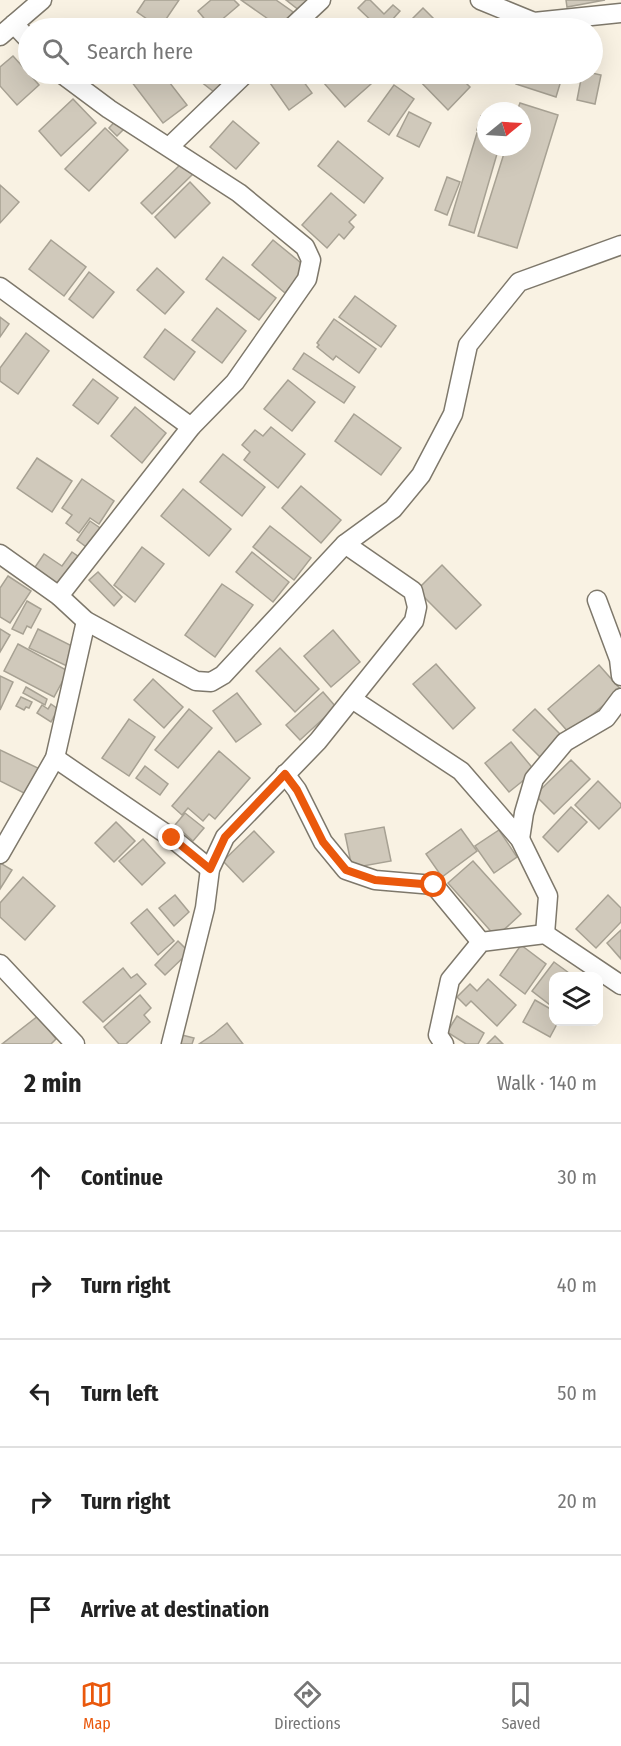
<!DOCTYPE html>
<html lang="en">
<head>
<meta charset="utf-8">
<style>
	body { margin:0; font-family:"Fira Sans Condensed",sans-serif; background:#f6f6f6; color:#222 }
	.controls { position:absolute; right:18px; bottom:18px; display:grid; overflow:hidden; border-radius:12px; box-shadow:0 6px 24px #0002 }
	.controls button { width:54px; height:54px; display:grid; place-items:center; padding:0; border:0; border-bottom:2px solid #e0e0e0; background:#fff; color:#222; font:30px sans-serif }
	.compass { position:absolute; left:477px; top:102px; width:54px; height:54px; border-radius:50%; background:#fff; box-shadow:0 6px 24px #0002; rotate:72deg }
	.stop { position:absolute; width:18px; height:18px; margin:-14px; border:4px solid #ea580c; border-radius:50%; background:#fff }
	.stop.end { background:#ea580c; border-color:#fff; box-shadow:0 2px 6px #0008 }
	.list { margin:0; padding:0; list-style:none }
	h2 { display:flex; justify-content:space-between; align-items:center; height:78px; margin:0; padding:0 24px; font-size:26px }
	h2 small { font-size:20px; font-weight:400; color:#767676 }
	.list li { display:grid; grid-template-columns:39px 1fr auto; gap:18px; align-items:center; box-sizing:border-box; height:108px; padding:0 24px; border-top:2px solid #e0e0e0 }
	.list b { display:block; font-size:22px; white-space:nowrap }
	.list em { font-size:20px; font-style:normal; color:#767676 }
	.icon { flex:none; width:33px; height:33px; fill:none; stroke:currentColor; stroke-width:2; stroke-linecap:round; stroke-linejoin:round }
	.map { position:relative; flex:none; width:621px; height:1044px; overflow:hidden }
	.search { position:absolute; background:#fff; box-shadow:0 6px 24px #0002; left:18px; right:18px; top:18px; height:66px; display:flex; align-items:center; gap:15px; box-sizing:border-box; padding:0 21px; border-radius:33px; color:#767676; font-size:22px }
	.sheet { height:618px; background:#fff }
	nav { display:flex; justify-content:space-around; align-items:center; box-sizing:border-box; height:84px; border-top:2px solid #e0e0e0; background:#fff; font-size:16px; color:#767676 }
	nav a { display:grid; justify-items:center; gap:3px }
	nav .on { color:#ea580c }
	.map>svg:first-child { display:block }
	.building { fill:#d0c9bb; stroke:#a7a193; stroke-width:1.5 }
	.lines { fill:none; stroke-linecap:round; stroke-linejoin:round }
	.street-casing { stroke:#7e786b; stroke-width:21 }
	.street { stroke:#fff; stroke-width:18 }
	.route { stroke:#ea580c; stroke-width:8 }
</style>
</head>
<body>
<div class="map">
<svg width="621" height="1044" viewBox="0 0 621 1044">
	<rect width="100%" height="100%" fill="#f9f2e3"/>
	<g class="building">
		<polygon points="145,0 179,0 160,28 137,12"/>
		<polygon points="211,0 234,0 239,5 212,28 198,11"/>
		<polygon points="241,0 276,0 293,12 281,28"/>
		<polygon points="286,0 308,0 300,11"/>
		<polygon points="366,0 370,0 384,14 393,5 400,11 392,20 397,25 393,28 379,28 358,8"/>
		<polygon points="566,0 605,0 567,7"/>
		<polygon points="423,8 443,28 403,28"/>
		<polygon points="13,56 39,85 17,105 0,86 0,67"/>
		<polygon points="592,73 601,75 595,104 577,100 582,74"/>
		<polygon points="141,74 163,74 187,105 163,123 131,81"/>
		<polygon points="191,74 229,74 214,92"/>
		<polygon points="283,74 298,74 312,93 289,110 270,83"/>
		<polygon points="316,74 361,74 371,84 345,107"/>
		<polygon points="420,74 457,74 470,87 448,110 416,77"/>
		<polygon points="519,74 563,74 556,97 516,84"/>
		<polygon points="394,85 414,99 389,135 368,121"/>
		<polygon points="73,99 96,123 61,156 39,131"/>
		<polygon points="520,103 558,115 517,248 478,236 506,147 522,147 522,111 517,111"/>
		<polygon points="409,112 431,123 419,147 397,136"/>
		<polygon points="481,116 486,118 486,132 477,130"/>
		<polygon points="119,117 128,125 117,136 109,128"/>
		<polygon points="233,121 259,143 236,169 210,147"/>
		<polygon points="105,128 128,150 89,191 65,169"/>
		<polygon points="477,133 486,136 486,147 499,147 474,233 449,225"/>
		<polygon points="338,141 383,178 364,203 318,166"/>
		<polygon points="182,163 193,174 152,214 141,203"/>
		<polygon points="447,177 460,182 447,215 435,210"/>
		<polygon points="190,182 210,203 175,238 155,217"/>
		<polygon points="0,185 19,202 0,223"/>
		<polygon points="331,193 356,215 349,222 354,227 344,239 339,234 327,248 302,225"/>
		<polygon points="51,240 86,267 64,296 29,269"/>
		<polygon points="273,240 306,267 285,293 252,265"/>
		<polygon points="223,257 276,298 259,320 206,279"/>
		<polygon points="157,268 184,292 165,314 137,290"/>
		<polygon points="89,272 114,292 93,318 69,299"/>
		<polygon points="355,296 396,326 381,347 339,317"/>
		<polygon points="217,308 246,331 222,363 192,340"/>
		<polygon points="0,317 9,324 0,337"/>
		<polygon points="334,319 376,349 359,373 336,356 333,360 317,347 319,345 317,343"/>
		<polygon points="165,329 195,352 174,380 144,357"/>
		<polygon points="26,333 49,351 18,394 0,381 0,368"/>
		<polygon points="304,353 355,387 344,403 293,369"/>
		<polygon points="93,379 118,398 98,424 73,405"/>
		<polygon points="288,380 315,402 292,431 264,409"/>
		<polygon points="135,407 166,433 142,463 111,436"/>
		<polygon points="354,414 401,448 381,475 335,441"/>
		<polygon points="271,427 305,454 278,488 244,460 250,452 242,445 255,430 263,436"/>
		<polygon points="223,454 265,487 242,516 200,482"/>
		<polygon points="37,458 72,481 52,512 17,488"/>
		<polygon points="82,479 114,501 99,524 90,518 79,533 66,523 72,515 62,508"/>
		<polygon points="301,486 341,520 321,543 282,508"/>
		<polygon points="183,489 231,529 209,556 161,516"/>
		<polygon points="90,521 103,530 89,549 77,540"/>
		<polygon points="270,526 311,558 294,580 253,547"/>
		<polygon points="142,547 164,564 135,602 114,585"/>
		<polygon points="72,552 82,559 62,589 33,570 44,554 62,566"/>
		<polygon points="252,552 289,582 273,602 236,572"/>
		<polygon points="442,565 481,605 456,629 417,590"/>
		<polygon points="98,572 122,597 114,606 89,580"/>
		<polygon points="8,576 31,591 10,623 0,617 0,588"/>
		<polygon points="222,584 253,605 215,657 185,635"/>
		<polygon points="27,601 41,609 31,628 27,626 23,634 12,629"/>
		<polygon points="0,629 10,635 0,652"/>
		<polygon points="38,629 78,649 69,667 29,648"/>
		<polygon points="333,630 360,662 331,687 304,656"/>
		<polygon points="18,644 68,671 54,697 4,671"/>
		<polygon points="280,648 319,689 295,712 256,671"/>
		<polygon points="436,664 475,708 453,729 413,684"/>
		<polygon points="599,665 621,690 570,734 548,709"/>
		<polygon points="0,676 13,682 0,710"/>
		<polygon points="153,679 183,707 164,728 134,700"/>
		<polygon points="26,687 47,699 45,705 23,693"/>
		<polygon points="323,692 336,707 300,740 286,725"/>
		<polygon points="237,693 261,724 236,742 213,711"/>
		<polygon points="21,697 32,702 29,708 26,707 24,710 16,706"/>
		<polygon points="51,704 58,709 51,722 37,713 42,705 48,709"/>
		<polygon points="189,709 212,728 178,768 155,750"/>
		<polygon points="535,709 564,738 542,759 513,730"/>
		<polygon points="129,719 155,737 129,776 102,758"/>
		<polygon points="511,742 535,771 509,792 485,763"/>
		<polygon points="0,750 40,769 28,795 0,781"/>
		<polygon points="219,751 250,778 215,819 209,814 203,821 188,808 182,815 172,806"/>
		<polygon points="571,760 590,779 554,814 535,795"/>
		<polygon points="145,766 168,784 160,795 136,778"/>
		<polygon points="598,781 621,804 621,807 599,829 575,805"/>
		<polygon points="571,807 587,822 558,852 543,837"/>
		<polygon points="185,813 204,828 193,841 175,825"/>
		<polygon points="116,822 135,841 114,862 95,843"/>
		<polygon points="384,827 391,861 352,868 345,834"/>
		<polygon points="461,829 477,851 442,877 426,854"/>
		<polygon points="499,830 517,857 494,873 475,846"/>
		<polygon points="254,831 274,852 243,882 223,861"/>
		<polygon points="143,839 165,863 142,885 119,861"/>
		<polygon points="473,861 521,914 496,937 448,883"/>
		<polygon points="0,863 12,870 0,889"/>
		<polygon points="23,877 55,906 25,940 0,917 0,903"/>
		<polygon points="175,895 189,912 174,926 159,908"/>
		<polygon points="608,895 621,908 621,922 596,948 576,929"/>
		<polygon points="147,909 174,941 158,955 131,923"/>
		<polygon points="621,930 621,959 607,943"/>
		<polygon points="178,941 189,952 165,975 155,965"/>
		<polygon points="521,945 546,964 525,994 500,975"/>
		<polygon points="554,962 573,976 554,976 554,1008 532,991"/>
		<polygon points="123,968 131,978 137,974 146,984 103,1022 83,1002"/>
		<polygon points="488,979 516,1005 497,1026 471,1001 466,1006 457,997 470,984 477,991"/>
		<polygon points="140,995 151,1008 144,1015 150,1022 126,1044 119,1044 104,1027"/>
		<polygon points="535,1000 554,1011 554,1022 558,1022 550,1037 523,1022"/>
		<polygon points="38,1016 56,1039 51,1044 2,1044"/>
		<polygon points="457,1016 484,1033 478,1044 466,1044 447,1032"/>
		<polygon points="227,1023 243,1044 199,1044 214,1034"/>
		<polygon points="178,1034 194,1038 192,1044 176,1044"/>
		<polygon points="495,1036 503,1044 487,1044"/>
	</g>
	<g class="lines">
		<g class="street-casing">
			<g id="street">
				<polyline points="480,0 534,22 621,13"/>
				<polyline points="14,24 28,39"/>
				<polyline points="291,28 321,0"/>
				<polyline points="0,36 42,0"/>
				<polyline points="169,147 245,74"/>
				<polyline points="0,287 191,427"/>
				<polyline points="0,554 59,596 86,621 196,681 211,682 223,675 345,544 393,509 421,475 453,414 468,345 519,282 621,245"/>
				<polyline points="59,596 191,427 235,382 307,279 311,260 305,247 239,193 109,109 62,74"/>
				<polyline points="597,600 619,659 621,676"/>
				<polyline points="352,699 461,771 520,839 548,896 545,934"/>
				<polyline points="55,758 172,838 210,869"/>
				<polyline points="285,774 297,790 323,842 346,870 375,880 434,885 481,942"/>
				<polyline points="520,839 524,813 534,779 565,742 606,718 621,698"/>
				<polyline points="0,854 55,758 86,621"/>
				<polyline points="0,964 75,1044"/>
				<polyline points="171,1044 205,908 210,869 225,837 318,741 414,621 417,607 413,591 345,544"/>
				<polyline points="444,1044 438,1035 450,980 481,942 545,934 621,985"/>
			</g>
		</g>
		<use href="#street" class="street"/>
	</g>
	<g class="lines">
		<polyline class="route" points="172,838 210,869 225,837 285,774 297,790 323,842 346,870 375,880 434,885"/>
	</g>
</svg>
<div class="controls">
<button><svg class="icon" aria-label="layers" viewBox="0 0 24 24"><path d="M12 4l9 5-9 5-9-5zM3 14l9 5 9-5"/></svg></button>
</div>
<svg class="compass" viewBox="-18 -18 36 36"><path d="M0-13l5 13h-10z" fill="#e53935"/><path d="M0 13l5-13h-10z" fill="#767676"/></svg>
<div class="stop" style="left:434px;top:885px"></div>
<div class="stop end" style="left:172px;top:838px"></div>
<div class="search"><svg class="icon" aria-label="search" viewBox="0 0 24 24"><circle cx="10" cy="10" r="6"/><path d="M15 15l6 6"/></svg>Search here</div>
</div>
<section class="sheet">
<h2>2 min<small>Walk · 140 m</small></h2>
<ul class="list">
<li><svg class="icon" aria-label="ahead" viewBox="0 0 24 24"><path d="M12 20V5M6 11l6-6 6 6"/></svg><div><b>Continue</b></div><em>30 m</em></li>
<li><svg class="icon" aria-label="right" viewBox="0 0 24 24"><path d="M7 20v-9h11M14 6l5 5-5 5"/></svg><div><b>Turn right</b></div><em>40 m</em></li>
<li><svg class="icon" aria-label="left" viewBox="0 0 24 24"><path d="M17 20v-9H6M10 6l-5 5 5 5"/></svg><div><b>Turn left</b></div><em>50 m</em></li>
<li><svg class="icon" aria-label="right" viewBox="0 0 24 24"><path d="M7 20v-9h11M14 6l5 5-5 5"/></svg><div><b>Turn right</b></div><em>20 m</em></li>
<li><svg class="icon" aria-label="arrive" viewBox="0 0 24 24"><path d="M6 21V4h12l-3 4 3 4H6"/></svg><div><b>Arrive at destination</b></div></li>
</ul>
</section>
<nav>
<a class="on"><svg class="icon" aria-label="map" viewBox="0 0 24 24"><path d="M3 6l6-2 6 2 6-2v14l-6 2-6-2-6 2zM9 4v14M15 6v14"/></svg>Map</a>
<a><svg class="icon" aria-label="directions" viewBox="0 0 24 24"><path d="M12 3l9 9-9 9-9-9zM9 14v-3h6M13 9l2 2-2 2"/></svg>Directions</a>
<a><svg class="icon" aria-label="saved" viewBox="0 0 24 24"><path d="M7 4h10v16l-5-4-5 4z"/></svg>Saved</a>
</nav>
</body>
</html>
